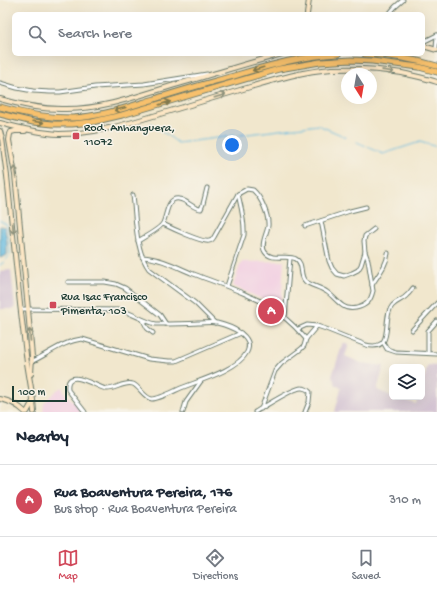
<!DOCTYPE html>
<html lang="en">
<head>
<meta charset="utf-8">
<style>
	body { margin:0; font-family:"Gochi Hand",sans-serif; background:#f2f2f3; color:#1f2937 }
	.controls { position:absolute; right:12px; bottom:12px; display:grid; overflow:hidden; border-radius:6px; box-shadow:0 4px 16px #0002 }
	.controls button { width:36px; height:36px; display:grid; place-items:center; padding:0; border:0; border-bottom:1px solid #e0e1e3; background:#fff; color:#1f2937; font:20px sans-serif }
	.compass { position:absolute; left:341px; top:68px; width:36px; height:36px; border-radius:50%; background:#fff; box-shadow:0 4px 16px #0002; rotate:169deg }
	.scale { position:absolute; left:12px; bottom:10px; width:55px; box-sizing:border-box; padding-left:4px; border:2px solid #1f3d34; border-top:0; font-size:11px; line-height:14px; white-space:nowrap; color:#1f3d34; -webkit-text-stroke:3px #f7f3e8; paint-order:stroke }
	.you { position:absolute; left:232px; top:145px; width:14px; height:14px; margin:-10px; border:3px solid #fff; border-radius:50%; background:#1a73e8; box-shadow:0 0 0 6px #1a73e833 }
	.badge { display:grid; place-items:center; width:26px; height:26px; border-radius:50%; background:#d1495b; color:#fff; font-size:13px; font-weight:700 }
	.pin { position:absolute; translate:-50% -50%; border:2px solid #fff; box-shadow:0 1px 4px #0006 }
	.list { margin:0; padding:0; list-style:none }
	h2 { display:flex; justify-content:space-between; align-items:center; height:52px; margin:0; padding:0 16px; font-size:17px }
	h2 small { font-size:13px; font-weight:400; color:#747a83 }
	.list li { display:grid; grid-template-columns:26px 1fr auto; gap:12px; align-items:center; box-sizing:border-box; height:72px; padding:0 16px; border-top:1px solid #e0e1e3 }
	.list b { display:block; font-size:15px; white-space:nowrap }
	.list p { margin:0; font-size:13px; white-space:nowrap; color:#747a83 }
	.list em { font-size:13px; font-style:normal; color:#747a83 }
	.icon { flex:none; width:22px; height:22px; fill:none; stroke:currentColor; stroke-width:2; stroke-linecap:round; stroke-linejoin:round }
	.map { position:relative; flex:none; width:437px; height:412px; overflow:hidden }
	.search { position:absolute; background:#fff; box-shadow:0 4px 16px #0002; left:12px; right:12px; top:12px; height:44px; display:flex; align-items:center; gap:10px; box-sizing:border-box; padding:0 14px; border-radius:6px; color:#747a83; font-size:15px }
	.sheet { height:124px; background:#fff }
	nav { display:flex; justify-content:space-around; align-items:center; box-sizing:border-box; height:56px; border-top:1px solid #e0e1e3; background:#fff; font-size:11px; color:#747a83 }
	nav a { display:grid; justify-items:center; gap:2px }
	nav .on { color:#d1495b }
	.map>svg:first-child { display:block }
	.built { fill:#f2cfe2 }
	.industrial { fill:#cfbdd0 }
	.water { fill:#64bae0; stroke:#427c8a }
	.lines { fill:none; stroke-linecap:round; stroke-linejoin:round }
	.stream { stroke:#64bae0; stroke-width:1 }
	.street-casing { stroke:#68786a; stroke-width:5 }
	.secondary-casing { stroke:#68786a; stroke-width:6 }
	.highway-casing { stroke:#68786a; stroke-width:7 }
	.street { stroke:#fff; stroke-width:3 }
	.secondary { stroke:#fce6c4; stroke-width:4 }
	.highway { stroke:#f7c06c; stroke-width:5 }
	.oneway { stroke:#80784d }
	.oneway2 { stroke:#8e927c }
	.poi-dot { fill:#d1495b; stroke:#f7f3e8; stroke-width:1.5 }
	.labels { text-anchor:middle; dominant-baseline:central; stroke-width:3; stroke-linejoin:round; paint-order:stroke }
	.poi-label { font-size:12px; fill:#1f3d34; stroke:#f7f3e8; text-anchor:start }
</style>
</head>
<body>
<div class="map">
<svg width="437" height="412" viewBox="0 0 437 412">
	<rect width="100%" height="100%" fill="#f7f3e8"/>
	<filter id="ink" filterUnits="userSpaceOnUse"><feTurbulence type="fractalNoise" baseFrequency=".025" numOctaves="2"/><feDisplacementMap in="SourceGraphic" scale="8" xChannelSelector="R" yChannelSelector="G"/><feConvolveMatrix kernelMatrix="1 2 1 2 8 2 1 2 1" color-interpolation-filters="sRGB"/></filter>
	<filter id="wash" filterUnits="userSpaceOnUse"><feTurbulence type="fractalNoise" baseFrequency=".012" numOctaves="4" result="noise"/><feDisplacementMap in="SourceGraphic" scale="16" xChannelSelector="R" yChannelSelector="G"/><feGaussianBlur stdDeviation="0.9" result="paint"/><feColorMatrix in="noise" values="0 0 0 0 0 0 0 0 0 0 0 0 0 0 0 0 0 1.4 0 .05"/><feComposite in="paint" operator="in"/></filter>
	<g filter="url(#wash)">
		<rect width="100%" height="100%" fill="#f1e7cd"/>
		<g class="built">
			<polygon points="284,261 281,308 271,299 264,300 233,286 241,262"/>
			<polygon points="62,387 66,395 77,404 80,409 81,412 43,412 44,403 57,390"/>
		</g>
		<g class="industrial">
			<polygon points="11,270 15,309 0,309 0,271"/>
			<polygon points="343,343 349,345 345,356 361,363 384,366 377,390 392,396 392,397 396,397 416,404 418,397 422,397 422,385 428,365 437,366 437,412 335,412 341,388 336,385 332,376"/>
		</g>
		<polygon class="water" points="0,226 5,227 7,242 7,255 0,258"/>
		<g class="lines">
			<g class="stream">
				<polyline points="151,123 178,143 318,125 346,137"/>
				<polyline points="357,142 383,154 420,142 437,147"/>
				<polyline points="0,221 7,225 9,234 10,255 4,262 0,265"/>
			</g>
		</g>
	</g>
	<g filter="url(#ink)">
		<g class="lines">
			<g class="street-casing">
				<g id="street">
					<polyline points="389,14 395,7 403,0"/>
					<polyline points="423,42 437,35"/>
					<polyline points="436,49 437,35"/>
					<polyline points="0,83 17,88 33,91 50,92 60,92 95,87 144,84 207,74"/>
					<path d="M133,195c3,23 2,55 16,74l46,34 20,20"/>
					<polyline points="321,221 329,261 332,268 337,274 344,276 352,273 358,270 361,265 365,252 364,241 365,236 374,229"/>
					<path d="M163,224c8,4 40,19 46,17 2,0 4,-2 5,-4l24,-43 9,-5 6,1c8,7 16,25 15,36 -1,7 -8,19 -3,26 7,10 22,2 31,7 8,4 3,16 9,22 6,5 15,6 22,11 6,4 10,10 16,14 7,5 19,2 25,-4 3,-3 4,-7 5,-11l-5,-31 -3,-8"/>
					<polyline points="305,226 350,211 366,207"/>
					<path d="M138,241c6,-4 22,-12 25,-18 4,-8 4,-26 16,-24 8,1 14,10 22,10l2,-5 4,-16"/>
					<path d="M142,257c18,1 33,9 49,16 18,7 36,13 54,21 6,3 12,5 17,8 17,9 32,23 44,37"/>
					<polyline points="68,282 105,282 116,284 125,288 160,315 166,324"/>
					<path d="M372,285c6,-10 15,-20 16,-32"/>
					<path d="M227,286l17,-51c1,-14 -3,-28 -6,-41"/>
					<path d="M21,309l99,1c12,3 23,11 36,14 14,0 28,0 42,-1 6,0 13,-1 19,0 12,3 38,12 30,29 -9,18 -49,29 -66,36 -7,3 -22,11 -29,11 -8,-1 -12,-12 -19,-15 -9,-3 -18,6 -27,5 -10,-2 -41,-24 -38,1l17,22"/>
					<polyline points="285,318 290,258"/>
					<polyline points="143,320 147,328 153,333"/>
					<polyline points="298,329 307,325 317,326"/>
					<polyline points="412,330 437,303"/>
					<polyline points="383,342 387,349 396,352 437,354"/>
					<polyline points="428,353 428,331 437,321"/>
					<path d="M31,362c17,-8 33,-21 51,-23l67,20 20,2h7l65,-28"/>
					<path d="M261,409l14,-38 7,-8 19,-14 3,-3 2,-7 11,-13 9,3 40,16c30,7 15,-26 26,-39 4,-5 11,-6 15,-11 3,-2 4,-5 6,-7"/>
					<polyline points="183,412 186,402 201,381"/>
					<path d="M255,412c9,-5 39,-25 47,-24 3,0 6,2 8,4l-1,10 -4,10"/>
				</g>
			</g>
			<g class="secondary-casing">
				<g id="secondary">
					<polyline points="307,14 309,0"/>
					<polyline points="423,46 437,50"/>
					<path d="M0,99c21,6 43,11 66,10 41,0 80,-16 119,-27 32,-9 64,-19 97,-28"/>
					<path d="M0,123c19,5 39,10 59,11 35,0 68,-10 101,-20 30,-9 60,-18 90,-27 27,-8 54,-16 82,-18 24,-1 47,0 70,4 12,3 24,5 35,9"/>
					<polyline points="0,131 2,139 7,176 20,304 27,363 33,400 34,412"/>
					<polyline points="25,131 15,131 11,132 10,134 9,140 15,175 28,309 32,357 31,374"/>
					<path d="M0,399c10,2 18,6 25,13"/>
					<polyline points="27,412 32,403"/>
				</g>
			</g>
			<g class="highway-casing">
				<g id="highway">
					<path d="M365,54c24,1 48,5 72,12"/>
					<path d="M0,107c24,7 47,11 72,11 28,-1 56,-11 83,-19 27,-9 54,-16 82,-24 33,-10 66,-19 101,-21"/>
					<polyline points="0,114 33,122 53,124 72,124 92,122 122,115 279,69 320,62 351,60 372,61 419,67 437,72"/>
				</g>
			</g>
			<use href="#street" class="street"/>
			<use href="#secondary" class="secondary"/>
			<use href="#highway" class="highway"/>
		</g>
		<defs><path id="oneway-shaft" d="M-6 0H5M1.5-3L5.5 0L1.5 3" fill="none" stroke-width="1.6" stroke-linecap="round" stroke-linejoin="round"/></defs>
		<g class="oneway">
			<use href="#oneway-shaft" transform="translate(258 69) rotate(164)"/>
			<use href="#oneway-shaft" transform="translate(165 103) rotate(-16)"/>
			<use href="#oneway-shaft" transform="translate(120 109) rotate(165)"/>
			<use href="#oneway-shaft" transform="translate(38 122) rotate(7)"/>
		</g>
		<g class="oneway2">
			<use href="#oneway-shaft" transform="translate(388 71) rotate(8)"/>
			<use href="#oneway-shaft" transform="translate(220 96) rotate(-17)"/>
			<use href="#oneway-shaft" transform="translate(15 172) rotate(-97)"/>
			<use href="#oneway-shaft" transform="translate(13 228) rotate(85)"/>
			<use href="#oneway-shaft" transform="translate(30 335) rotate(-95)"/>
		</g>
	</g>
	<g class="poi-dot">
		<rect x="72" y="132" width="8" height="8" rx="2"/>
		<rect x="49" y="301" width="8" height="8" rx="2"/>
	</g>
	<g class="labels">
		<g class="poi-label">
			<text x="84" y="129">Rod. Anhanguera,<tspan x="84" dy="14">11072</tspan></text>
			<text x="61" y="298">Rua Isac Francisco<tspan x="61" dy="14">Pimenta, 103</tspan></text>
		</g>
	</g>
</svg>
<div class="controls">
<button><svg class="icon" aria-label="layers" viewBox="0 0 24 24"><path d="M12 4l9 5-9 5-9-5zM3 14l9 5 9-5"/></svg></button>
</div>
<svg class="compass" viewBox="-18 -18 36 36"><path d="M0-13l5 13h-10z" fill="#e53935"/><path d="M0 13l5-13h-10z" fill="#747a83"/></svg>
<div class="scale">100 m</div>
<div class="you"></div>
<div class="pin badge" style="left:271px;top:311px">A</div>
<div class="search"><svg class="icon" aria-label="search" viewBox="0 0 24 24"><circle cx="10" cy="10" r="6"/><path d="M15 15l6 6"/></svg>Search here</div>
</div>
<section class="sheet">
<h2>Nearby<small></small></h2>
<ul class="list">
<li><span class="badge">A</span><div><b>Rua Boaventura Pereira, 176</b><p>Bus stop · Rua Boaventura Pereira</p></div><em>310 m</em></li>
</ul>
</section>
<nav>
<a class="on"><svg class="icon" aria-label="map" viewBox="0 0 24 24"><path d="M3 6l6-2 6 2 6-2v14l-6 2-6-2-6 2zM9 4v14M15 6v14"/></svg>Map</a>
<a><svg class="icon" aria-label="directions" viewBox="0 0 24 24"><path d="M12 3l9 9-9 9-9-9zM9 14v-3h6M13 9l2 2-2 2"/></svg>Directions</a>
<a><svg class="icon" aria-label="saved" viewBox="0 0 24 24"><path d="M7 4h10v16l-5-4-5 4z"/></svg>Saved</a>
</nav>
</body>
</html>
